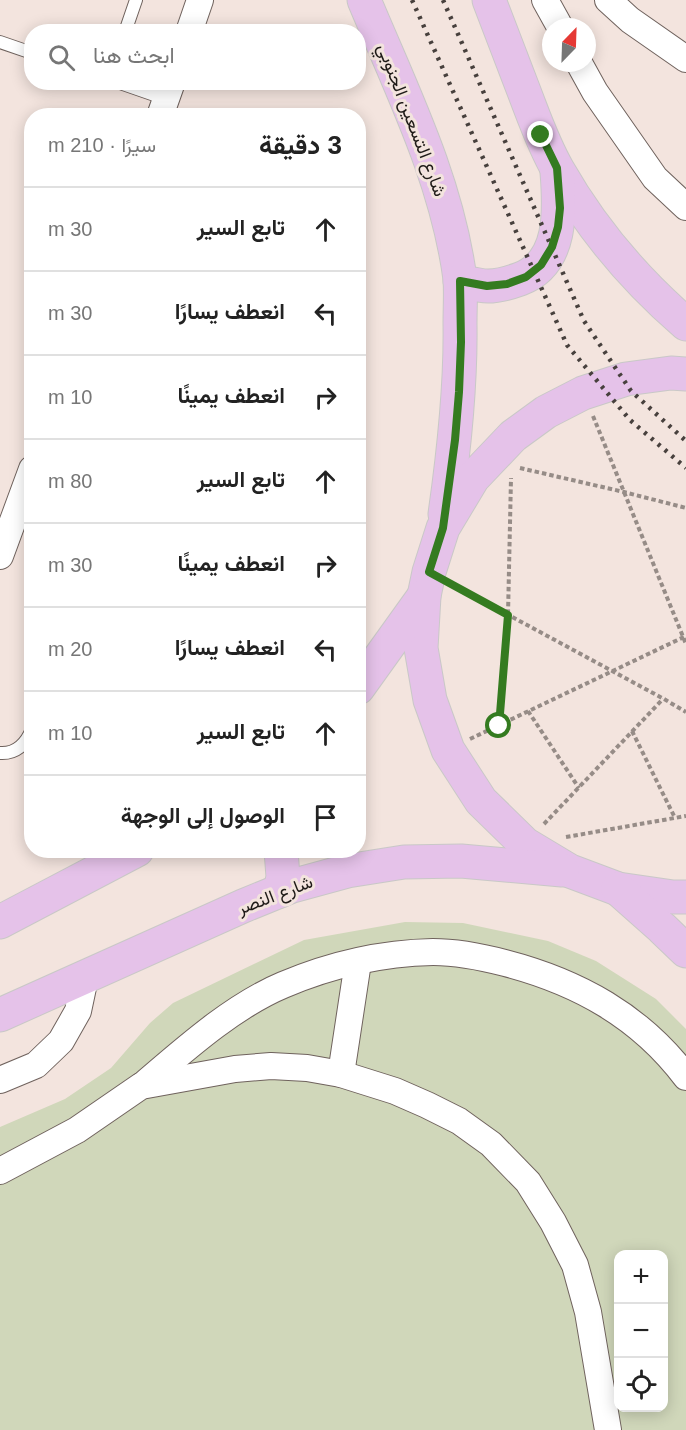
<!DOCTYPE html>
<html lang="ar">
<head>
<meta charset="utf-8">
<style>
	body { margin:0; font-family:Arial,Vazirmatn,sans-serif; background:#f2f2f2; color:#222; direction:rtl }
	.controls { position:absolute; right:18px; bottom:18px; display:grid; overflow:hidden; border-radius:12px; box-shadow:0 3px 15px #0003 }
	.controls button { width:54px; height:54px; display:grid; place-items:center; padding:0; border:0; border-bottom:2px solid #e0e0e0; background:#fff; color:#222; font:30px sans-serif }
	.compass { position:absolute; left:542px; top:18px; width:54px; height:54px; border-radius:50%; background:#fff; box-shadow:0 3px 15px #0003; rotate:23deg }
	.stop { position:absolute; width:18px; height:18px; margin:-14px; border:4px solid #347b20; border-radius:50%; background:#fff }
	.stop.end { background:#347b20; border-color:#fff; box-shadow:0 2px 6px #0008 }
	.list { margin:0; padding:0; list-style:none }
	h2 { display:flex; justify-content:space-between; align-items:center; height:78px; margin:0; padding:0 24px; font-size:26px }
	h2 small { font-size:20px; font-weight:400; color:#767676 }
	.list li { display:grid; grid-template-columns:39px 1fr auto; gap:18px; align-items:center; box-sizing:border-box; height:84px; padding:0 24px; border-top:2px solid #e0e0e0 }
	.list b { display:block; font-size:22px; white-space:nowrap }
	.list em { font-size:20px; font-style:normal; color:#767676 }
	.icon { flex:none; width:33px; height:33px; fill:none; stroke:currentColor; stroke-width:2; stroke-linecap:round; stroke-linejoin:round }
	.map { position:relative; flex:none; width:686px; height:1430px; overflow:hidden; direction:ltr }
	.search { position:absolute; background:#fff; box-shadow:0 3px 15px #0003; left:24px; top:24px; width:342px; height:66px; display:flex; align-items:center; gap:15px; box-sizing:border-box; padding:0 21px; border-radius:24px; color:#767676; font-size:22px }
	.panel { position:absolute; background:#fff; box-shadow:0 3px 15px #0003; left:24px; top:108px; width:342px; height:750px; border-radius:24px; direction:rtl }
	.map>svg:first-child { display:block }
	.grass { fill:#d0d7ba; fill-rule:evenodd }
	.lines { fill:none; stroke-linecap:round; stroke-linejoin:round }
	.service-casing { stroke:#6f625d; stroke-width:14 }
	.minor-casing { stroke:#6f625d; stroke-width:28 }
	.primary-casing { stroke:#c9c8c7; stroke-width:35 }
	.path { stroke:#968c87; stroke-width:4; stroke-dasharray:4.5 3; stroke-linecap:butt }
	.service { stroke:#fff; stroke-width:12 }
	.minor { stroke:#fff; stroke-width:26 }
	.primary { stroke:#e5c2e9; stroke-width:33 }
	.rail { stroke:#47403d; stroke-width:4.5; stroke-dasharray:3 6; stroke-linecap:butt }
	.route { stroke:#347b20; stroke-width:8 }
	.labels { text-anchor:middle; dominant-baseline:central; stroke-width:6; stroke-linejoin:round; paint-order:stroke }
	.street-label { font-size:18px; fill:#1e1a17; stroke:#f3e4de }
</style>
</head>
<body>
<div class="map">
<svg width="686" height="1430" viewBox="0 0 686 1430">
	<rect width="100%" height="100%" fill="#f3e4de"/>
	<path class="grass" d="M405,922l58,1 85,18 48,20 60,38 30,30v401h-686v-303l65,-28 46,-31 39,-45 23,-20 131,-63zM618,1254h46v154h-46z"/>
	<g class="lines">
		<g class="service-casing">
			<g id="service">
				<polyline points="125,32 136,0"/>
				<polyline points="0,42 32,53"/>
				<polyline points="117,82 166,99"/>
				<path d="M0,753c16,1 26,-9 32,-24"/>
			</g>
		</g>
		<g class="minor-casing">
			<g id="minor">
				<polyline points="545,0 560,27"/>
				<polyline points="608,0 630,20 686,59"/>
				<polyline points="189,32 200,0"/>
				<polyline points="579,63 595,92 655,178 686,207"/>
				<polyline points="160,116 172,82"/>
				<polyline points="0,556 32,469"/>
				<polyline points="341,1074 358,962"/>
				<polyline points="0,1080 36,1065 61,1041 78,1011 85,978"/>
				<path d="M143,1085c42,-36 90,-79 140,-100 47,-20 100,-32 150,-33 24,0 49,5 72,11 73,19 135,53 181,114"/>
				<polyline points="0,1171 77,1130 141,1086 235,1069 271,1066 307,1068 341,1074 395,1091 427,1105 459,1121 491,1144 528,1182 553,1222 575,1265 588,1312 608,1430"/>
			</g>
		</g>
		<g class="primary-casing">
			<g id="primary">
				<path d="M364,0c38,91 83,180 96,279 1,14 0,30 0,45 1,64 -6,127 -15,190"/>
				<path d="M489,0c12,31 24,63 36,94 10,26 19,52 33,76 33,58 77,110 128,154"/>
				<path d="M460,281c9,2 19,5 28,5 11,0 21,-3 32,-7 43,-16 40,-69 37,-107"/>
				<polyline points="686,374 671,373 626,379 583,393 546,412 513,436 473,478 443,528 429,572 424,596 421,648 430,700 448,750 481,801 525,844 570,871 618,889 673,897 686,897"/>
				<polyline points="358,688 424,596"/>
				<polyline points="618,889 662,928 686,951"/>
				<polyline points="280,891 283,877 281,850"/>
				<polyline points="0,922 137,850"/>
				<polyline points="0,1015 243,906 292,886 347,871 404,862 461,861 562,870"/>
			</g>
		</g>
		<g class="path">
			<polyline points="593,416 686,644"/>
			<polyline points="520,468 624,492 686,508"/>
			<polyline points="453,585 664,699 686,712"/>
			<polyline points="528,711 579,788"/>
			<polyline points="499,726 508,615 511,478"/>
			<polyline points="632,731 675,818"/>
			<polyline points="470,739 686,636"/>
			<polyline points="544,824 663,699"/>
			<polyline points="566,837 686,816"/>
		</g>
		<use href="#service" class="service"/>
		<use href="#minor" class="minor"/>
		<use href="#primary" class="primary"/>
		<g class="rail">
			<polyline points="412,0 567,345 630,420 686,468"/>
			<polyline points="443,0 584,321 631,391 686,441"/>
		</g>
	</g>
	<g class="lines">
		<polyline class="route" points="499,726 508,615 429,572 443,528 455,440 459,392 461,342 460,281 487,286 507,284 526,277 541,265 552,247 558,227 560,208 557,168 541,135"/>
	</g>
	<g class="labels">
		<g class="street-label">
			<text transform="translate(412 120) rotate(69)">شارع التسعين الجنوبي</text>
			<text transform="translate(275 895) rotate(-21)">شارع النصر</text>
		</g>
	</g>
</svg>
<div class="controls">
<button>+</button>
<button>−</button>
<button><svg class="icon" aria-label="locate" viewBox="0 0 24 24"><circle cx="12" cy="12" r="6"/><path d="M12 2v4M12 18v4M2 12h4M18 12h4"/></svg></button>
</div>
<svg class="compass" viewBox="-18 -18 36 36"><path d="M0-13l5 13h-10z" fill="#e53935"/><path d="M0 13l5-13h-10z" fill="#767676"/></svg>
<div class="stop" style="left:499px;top:726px"></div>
<div class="stop end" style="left:541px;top:135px"></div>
<div class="search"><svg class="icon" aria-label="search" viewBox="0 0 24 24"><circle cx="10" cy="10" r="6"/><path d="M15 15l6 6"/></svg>ابحث هنا</div>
<section class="panel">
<h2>3 دقيقة<small>سيرًا · 210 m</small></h2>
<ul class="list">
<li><svg class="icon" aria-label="ahead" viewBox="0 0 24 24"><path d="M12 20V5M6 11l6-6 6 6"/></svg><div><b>تابع السير</b></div><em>30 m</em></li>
<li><svg class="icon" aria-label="left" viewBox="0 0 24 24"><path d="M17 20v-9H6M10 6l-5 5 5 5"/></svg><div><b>انعطف يسارًا</b></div><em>30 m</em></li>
<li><svg class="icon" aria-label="right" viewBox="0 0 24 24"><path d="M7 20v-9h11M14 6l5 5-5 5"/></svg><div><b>انعطف يمينًا</b></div><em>10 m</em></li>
<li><svg class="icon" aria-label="ahead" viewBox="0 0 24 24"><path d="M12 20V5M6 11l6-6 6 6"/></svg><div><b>تابع السير</b></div><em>80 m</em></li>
<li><svg class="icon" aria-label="right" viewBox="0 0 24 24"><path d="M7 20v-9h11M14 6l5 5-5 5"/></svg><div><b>انعطف يمينًا</b></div><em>30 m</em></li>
<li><svg class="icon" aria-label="left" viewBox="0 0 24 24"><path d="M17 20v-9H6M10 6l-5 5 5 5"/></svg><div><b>انعطف يسارًا</b></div><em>20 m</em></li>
<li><svg class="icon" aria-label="ahead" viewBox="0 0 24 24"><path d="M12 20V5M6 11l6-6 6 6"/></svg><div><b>تابع السير</b></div><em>10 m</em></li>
<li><svg class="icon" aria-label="arrive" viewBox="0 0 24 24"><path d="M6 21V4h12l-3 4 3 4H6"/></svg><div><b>الوصول إلى الوجهة</b></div></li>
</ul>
</section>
</div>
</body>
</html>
